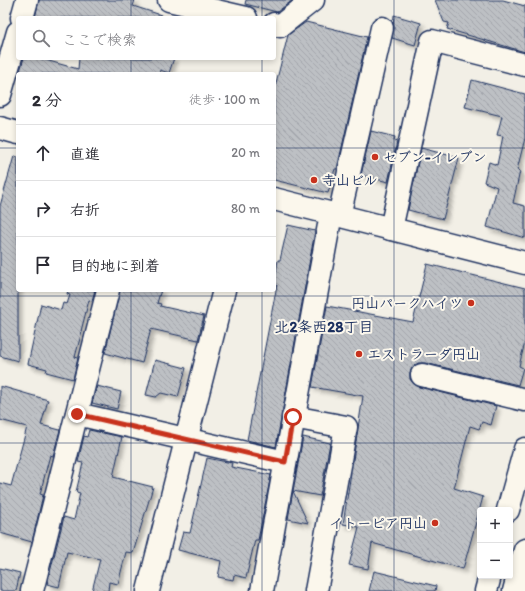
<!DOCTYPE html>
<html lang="ja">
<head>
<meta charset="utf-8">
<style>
	body { margin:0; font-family:Itim,"Klee One",sans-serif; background:#f7f7f7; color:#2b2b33 }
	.controls { position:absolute; right:12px; bottom:12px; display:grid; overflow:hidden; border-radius:4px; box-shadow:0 2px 6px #0003 }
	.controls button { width:36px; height:36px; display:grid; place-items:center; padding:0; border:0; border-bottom:1px solid #e1e1e2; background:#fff; color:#2b2b33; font:20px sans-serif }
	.stop { position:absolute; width:12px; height:12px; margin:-9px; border:3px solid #c8321e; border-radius:50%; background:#fff }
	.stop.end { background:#c8321e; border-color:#fff; box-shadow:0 1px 4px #0008 }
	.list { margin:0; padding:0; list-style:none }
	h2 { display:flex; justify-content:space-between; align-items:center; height:52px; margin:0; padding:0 16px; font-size:17px }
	h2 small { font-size:13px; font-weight:400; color:#7c7c81 }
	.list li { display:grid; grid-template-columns:26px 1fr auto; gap:12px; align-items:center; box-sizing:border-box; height:56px; padding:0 16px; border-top:1px solid #e1e1e2 }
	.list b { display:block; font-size:15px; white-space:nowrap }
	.list em { font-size:13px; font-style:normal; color:#7c7c81 }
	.icon { flex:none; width:22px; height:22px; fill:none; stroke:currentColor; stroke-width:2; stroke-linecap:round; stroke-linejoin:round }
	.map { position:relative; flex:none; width:525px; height:591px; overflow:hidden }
	.search { position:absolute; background:#fff; box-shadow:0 2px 6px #0003; left:16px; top:16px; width:260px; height:44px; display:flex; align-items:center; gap:10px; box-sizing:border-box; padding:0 14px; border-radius:4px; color:#7c7c81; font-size:15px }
	.panel { position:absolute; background:#fff; box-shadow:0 2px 6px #0003; left:16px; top:72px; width:260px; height:220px; border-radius:4px }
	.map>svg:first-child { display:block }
	.building { fill:url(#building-back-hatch); stroke:#1b2f5e; filter:url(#shadow) }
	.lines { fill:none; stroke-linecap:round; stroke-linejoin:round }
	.minor-casing { stroke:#1b2f5e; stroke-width:25 }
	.minor { stroke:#fbf7ec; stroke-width:22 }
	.route { stroke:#c8321e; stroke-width:5 }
	.grid { fill:none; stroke:#1b2f5e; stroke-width:1; stroke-opacity:0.55 }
	.poi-dot { fill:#c8321e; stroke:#fbf7ec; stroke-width:1.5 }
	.labels { text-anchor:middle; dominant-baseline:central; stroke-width:4; stroke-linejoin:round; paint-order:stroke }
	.poi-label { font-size:14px; font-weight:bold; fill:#1b2f5e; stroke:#fbf7ec; text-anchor:start }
	.neighbourhood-label { font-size:15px; font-weight:bold; fill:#1b2f5e; stroke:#fbf7ec }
</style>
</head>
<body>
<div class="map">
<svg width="525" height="591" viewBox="0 0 525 591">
	<defs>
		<pattern id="building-back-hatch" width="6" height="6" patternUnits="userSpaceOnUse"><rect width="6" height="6" fill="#bdc0c4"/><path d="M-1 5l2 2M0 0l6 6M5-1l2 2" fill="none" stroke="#a2a5ab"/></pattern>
		<filter id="shadow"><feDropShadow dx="3.5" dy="3.5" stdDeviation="2" flood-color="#0004"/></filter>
	</defs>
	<rect width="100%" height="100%" fill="#f2efe6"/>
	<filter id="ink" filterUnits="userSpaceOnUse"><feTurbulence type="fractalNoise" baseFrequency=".025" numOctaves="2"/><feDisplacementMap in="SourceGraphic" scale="8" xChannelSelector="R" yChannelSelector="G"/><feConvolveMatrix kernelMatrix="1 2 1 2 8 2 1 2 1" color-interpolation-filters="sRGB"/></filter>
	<g filter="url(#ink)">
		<g class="building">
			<polygon points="39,0 135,0 133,6 161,15 160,18 35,18"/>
			<polygon points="246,0 293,0 277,12 245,4"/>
			<polygon points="435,0 503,0 525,6 525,52 447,29 449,23 444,22"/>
			<polygon points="394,15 421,23 415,45 392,38"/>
			<polygon points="306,22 367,37 337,169 335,169 328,193 274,180 274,91 288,35"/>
			<polygon points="24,58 38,58 78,69 79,58 174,58 169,73 160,70 159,74 19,74"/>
			<polygon points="472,80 525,94 525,138 517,170 520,171 513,203 525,206 525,238 487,227 497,187 484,182 489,162 497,165 503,136 497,135 502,116 465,107"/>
			<polygon points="371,131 395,137 394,141 397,142 388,182 361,175"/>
			<polygon points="421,148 459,158 443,219 408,210"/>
			<polygon points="14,156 18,157 18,361 0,356 0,206"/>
			<polygon points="288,225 315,231 276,447 247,440 277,285 274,285 278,260 280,260"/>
			<polygon points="427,264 525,288 525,342 519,366 523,368 518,385 425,363 418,363 413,367 410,372 410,379 414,384 419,387 496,406 491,425 482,422 479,429 470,426 454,488 483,497 463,569 372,543 368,569 349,565 359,527 343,524 363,396 312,387 327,306 413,322"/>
			<polygon points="68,290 95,290 92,301 89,300 81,331 82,331 75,357 78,358 73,379 46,372 47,369 28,364 41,304 61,310 63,303 67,304 70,295 67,294"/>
			<polygon points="120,290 161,290 157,303 161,304 160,306 204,316 198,340 151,329 142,363 105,353"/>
			<polygon points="155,360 186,368 178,397 161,393 156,397 146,395"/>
			<polygon points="0,386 48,400 41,425 60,430 53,456 50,455 40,494 43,495 32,542 0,533 0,483 11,486 27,427 0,420"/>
			<polygon points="97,386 121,392 117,409 92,403"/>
			<polygon points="89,430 122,437 113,477 153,487 133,553 126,552 118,584 109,582 108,591 92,591 100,559 67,552 59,587 47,584 64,517 74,520 80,493 76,492 83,463 78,462 84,436 87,437"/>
			<polygon points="303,437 330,443 320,496 293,491"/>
			<polygon points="207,458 232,463 231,467 271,475 258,540 255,540 246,578 234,575 233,580 218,577 221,561 178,550 183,532 190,533"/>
			<polygon points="293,491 308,523 288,519"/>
			<polygon points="0,568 20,573 16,591 0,591"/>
			<polygon points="374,571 436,586 435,591 369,591"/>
		</g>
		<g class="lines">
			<g class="minor-casing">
				<g id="minor">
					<polyline points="169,0 246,18"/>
					<polyline points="22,18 27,0"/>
					<polyline points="274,24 280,26 313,0"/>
					<polyline points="0,95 18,32"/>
					<polyline points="0,128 18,133"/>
					<polyline points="274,199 525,263"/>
					<polyline points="339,216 382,28"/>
					<polyline points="391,229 432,41 525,65"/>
					<polyline points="422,375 525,400"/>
					<polyline points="77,414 285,462"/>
					<polyline points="293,417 346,427 316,591"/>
					<polyline points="508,510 525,449"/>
					<polyline points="32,591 108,290"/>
					<polyline points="148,591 224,290"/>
					<polyline points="262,591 331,214"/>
					<polyline points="486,591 490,576"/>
					<polyline points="514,591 525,550"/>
				</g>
			</g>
			<use href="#minor" class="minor"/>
		</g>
	</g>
	<g class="lines" filter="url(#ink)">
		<polyline class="route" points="77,414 285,462 293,417"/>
	</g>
	<path class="grid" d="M131,0v18M262,0v18M394,0v591M131,58v16M262,58v16M0,148h18M274,148h251M131,290v301M262,290v301M0,296h525M0,443h525"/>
	<g class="poi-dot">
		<circle cx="375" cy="157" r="4"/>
		<circle cx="314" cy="180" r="4"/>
		<circle cx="471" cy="303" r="4"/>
		<circle cx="359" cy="354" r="4"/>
		<circle cx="435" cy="523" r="4"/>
	</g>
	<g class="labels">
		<g class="poi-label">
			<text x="383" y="157">セブン-イレブン</text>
			<text x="322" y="180">寺山ビル</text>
			<text x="463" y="303" text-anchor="end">円山パークハイツ</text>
			<text x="367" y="354">エストラーダ円山</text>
			<text x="427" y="523" text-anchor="end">イトーピア円山</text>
		</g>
		<g class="neighbourhood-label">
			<text x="324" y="327">北2条西28丁目</text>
		</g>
	</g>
</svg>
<div class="controls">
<button>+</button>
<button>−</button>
</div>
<div class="stop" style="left:293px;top:417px"></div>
<div class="stop end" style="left:77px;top:414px"></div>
<div class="search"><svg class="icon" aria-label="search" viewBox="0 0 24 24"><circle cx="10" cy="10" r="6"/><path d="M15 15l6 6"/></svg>ここで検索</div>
<section class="panel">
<h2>2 分<small>徒歩 · 100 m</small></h2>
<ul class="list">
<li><svg class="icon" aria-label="ahead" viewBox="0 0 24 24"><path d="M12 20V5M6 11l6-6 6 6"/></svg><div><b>直進</b></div><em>20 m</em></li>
<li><svg class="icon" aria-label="right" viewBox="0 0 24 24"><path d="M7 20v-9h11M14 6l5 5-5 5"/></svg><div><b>右折</b></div><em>80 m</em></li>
<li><svg class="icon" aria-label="arrive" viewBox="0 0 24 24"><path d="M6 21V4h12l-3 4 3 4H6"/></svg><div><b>目的地に到着</b></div></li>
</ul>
</section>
</div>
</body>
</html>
